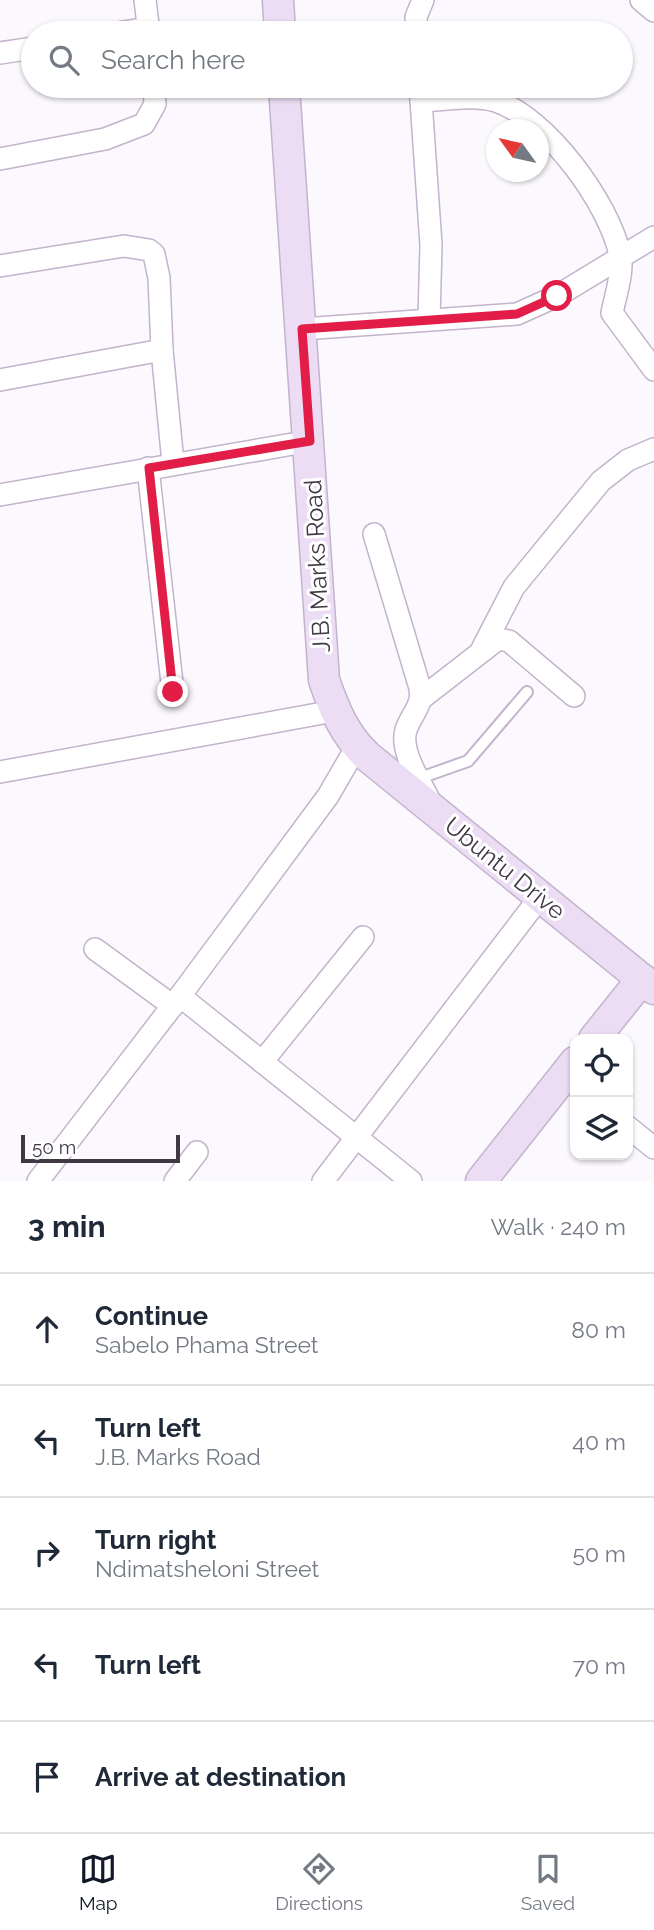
<!DOCTYPE html>
<html lang="en">
<head>
<meta charset="utf-8">
<style>
	body { margin:0; font-family:Raleway,sans-serif; background:#f2f2f3; color:#1f2937 }
	.controls { position:absolute; right:21px; bottom:21px; display:grid; overflow:hidden; border-radius:14px; box-shadow:0 2px 5px #0004 }
	.controls button { width:63px; height:63px; display:grid; place-items:center; padding:0; border:0; border-bottom:2px solid #e0e1e3; background:#fff; color:#1f2937; font:35px sans-serif }
	.compass { position:absolute; left:486px; top:119px; width:63px; height:63px; border-radius:50%; background:#fff; box-shadow:0 2px 5px #0004; rotate:303deg }
	.scale { position:absolute; left:21px; bottom:18px; width:159px; box-sizing:border-box; padding-left:7px; border:4px solid #403944; border-top:0; font-size:19px; line-height:24px; white-space:nowrap; color:#403944; -webkit-text-stroke:5px #fff; paint-order:stroke }
	.stop { position:absolute; width:21px; height:21px; margin:-16px; border:5px solid #e11d48; border-radius:50%; background:#fff }
	.stop.end { background:#e11d48; border-color:#fff; box-shadow:0 2px 7px #0008 }
	.list { margin:0; padding:0; list-style:none }
	h2 { display:flex; justify-content:space-between; align-items:center; height:91px; margin:0; padding:0 28px; font-size:30px }
	h2 small { font-size:23px; font-weight:400; color:#747a83 }
	.list li { display:grid; grid-template-columns:46px 1fr auto; gap:21px; align-items:center; box-sizing:border-box; height:112px; padding:0 28px; border-top:2px solid #e0e1e3 }
	.list b { display:block; font-size:26px; white-space:nowrap }
	.list p { margin:0; font-size:23px; white-space:nowrap; color:#747a83 }
	.list em { font-size:23px; font-style:normal; color:#747a83 }
	.icon { flex:none; width:38px; height:38px; fill:none; stroke:currentColor; stroke-width:2; stroke-linecap:round; stroke-linejoin:round }
	.map { position:relative; flex:none; width:654px; height:1181px; overflow:hidden }
	.search { position:absolute; background:#fff; box-shadow:0 2px 5px #0004; left:21px; right:21px; top:21px; height:77px; display:flex; align-items:center; gap:18px; box-sizing:border-box; padding:0 24px; border-radius:38px; color:#747a83; font-size:26px }
	.sheet { height:651px; background:#fff }
	nav { display:flex; justify-content:space-around; align-items:center; box-sizing:border-box; height:98px; border-top:2px solid #e0e1e3; background:#fff; font-size:19px; color:#747a83 }
	nav a { display:grid; justify-items:center; gap:4px }
	nav .on { color:#111827 }
	.map>svg:first-child { display:block }
	.lines { fill:none; stroke-linecap:round; stroke-linejoin:round }
	.lane-casing { stroke:#c3b3cc; stroke-width:14 }
	.street-casing { stroke:#c3b3cc; stroke-width:24 }
	.secondary-casing { stroke:#c3b3cc; stroke-width:33 }
	.lane { stroke:#fff; stroke-width:10 }
	.street { stroke:#fff; stroke-width:21 }
	.secondary { stroke:#ecddf4; stroke-width:30 }
	.route { stroke:#e11d48; stroke-width:9 }
	.labels { text-anchor:middle; dominant-baseline:central; stroke-width:6; stroke-linejoin:round; paint-order:stroke }
	.street-label { font-size:24px; fill:#403944; stroke:#fff }
</style>
</head>
<body>
<div class="map">
<svg width="654" height="1181" viewBox="0 0 654 1181">
	<rect width="100%" height="100%" fill="#fcf9fe"/>
	<g class="lines">
		<g class="lane-casing">
			<polyline id="lane" points="420,778 468,761 527,692"/>
		</g>
		<g class="street-casing">
			<g id="street">
				<polyline points="145,0 149,33"/>
				<polyline points="641,0 654,11"/>
				<polyline points="117,33 148,28"/>
				<polyline points="417,33 416,17 423,0"/>
				<polyline points="0,53 33,48"/>
				<polyline points="420,86 431,245 429,319"/>
				<path d="M421,101c24,-1 52,-7 75,0 51,17 113,102 124,154 4,16 -5,42 -8,58l42,57"/>
				<polyline points="0,159 105,139 144,124 155,104 154,86"/>
				<polyline points="0,266 124,246 149,250 154,254 159,278 162,350 173,463"/>
				<polyline points="302,329 517,314 557,296 654,237"/>
				<polyline points="0,380 162,350"/>
				<polyline points="148,468 173,692"/>
				<polyline points="0,495 310,441"/>
				<path d="M374,534l46,154c3,19 -9,26 -14,42 -7,22 17,55 25,74"/>
				<polyline points="482,649 514,587 601,481 628,460 654,449"/>
				<polyline points="422,698 498,639 509,641 574,696"/>
				<polyline points="0,772 334,711"/>
				<polyline points="95,949 173,1006"/>
				<polyline points="180,996 411,1181"/>
				<polyline points="262,1062 363,937"/>
				<polyline points="628,1127 654,1148"/>
				<polyline points="38,1181 180,996 328,796 357,746"/>
				<polyline points="175,1181 197,1152"/>
				<polyline points="323,1181 540,897"/>
			</g>
		</g>
		<g class="secondary-casing">
			<g id="secondary">
				<polyline points="278,0 280,33"/>
				<path d="M284,86l40,594c10,29 20,54 43,76l287,233"/>
				<polyline points="594,1039 642,979"/>
				<polyline points="481,1181 575,1062"/>
			</g>
		</g>
		<use href="#lane" class="lane"/>
		<use href="#street" class="street"/>
		<use href="#secondary" class="secondary"/>
	</g>
	<g class="lines">
		<polyline class="route" points="173,692 149,468 310,441 302,329 517,314 557,296"/>
	</g>
	<g class="labels">
		<g class="street-label">
			<text transform="translate(317 566) rotate(-93)">J.B. Marks Road</text>
			<text transform="translate(505 868) rotate(39)">Ubuntu Drive</text>
		</g>
	</g>
</svg>
<div class="controls">
<button><svg class="icon" aria-label="locate" viewBox="0 0 24 24"><circle cx="12" cy="12" r="6"/><path d="M12 2v4M12 18v4M2 12h4M18 12h4"/></svg></button>
<button><svg class="icon" aria-label="layers" viewBox="0 0 24 24"><path d="M12 4l9 5-9 5-9-5zM3 14l9 5 9-5"/></svg></button>
</div>
<svg class="compass" viewBox="-18 -18 36 36"><path d="M0-13l5 13h-10z" fill="#e53935"/><path d="M0 13l5-13h-10z" fill="#747a83"/></svg>
<div class="scale">50 m</div>
<div class="stop" style="left:557px;top:296px"></div>
<div class="stop end" style="left:173px;top:692px"></div>
<div class="search"><svg class="icon" aria-label="search" viewBox="0 0 24 24"><circle cx="10" cy="10" r="6"/><path d="M15 15l6 6"/></svg>Search here</div>
</div>
<section class="sheet">
<h2>3 min<small>Walk · 240 m</small></h2>
<ul class="list">
<li><svg class="icon" aria-label="ahead" viewBox="0 0 24 24"><path d="M12 20V5M6 11l6-6 6 6"/></svg><div><b>Continue</b><p>Sabelo Phama Street</p></div><em>80 m</em></li>
<li><svg class="icon" aria-label="left" viewBox="0 0 24 24"><path d="M17 20v-9H6M10 6l-5 5 5 5"/></svg><div><b>Turn left</b><p>J.B. Marks Road</p></div><em>40 m</em></li>
<li><svg class="icon" aria-label="right" viewBox="0 0 24 24"><path d="M7 20v-9h11M14 6l5 5-5 5"/></svg><div><b>Turn right</b><p>Ndimatsheloni Street</p></div><em>50 m</em></li>
<li><svg class="icon" aria-label="left" viewBox="0 0 24 24"><path d="M17 20v-9H6M10 6l-5 5 5 5"/></svg><div><b>Turn left</b></div><em>70 m</em></li>
<li><svg class="icon" aria-label="arrive" viewBox="0 0 24 24"><path d="M6 21V4h12l-3 4 3 4H6"/></svg><div><b>Arrive at destination</b></div></li>
</ul>
</section>
<nav>
<a class="on"><svg class="icon" aria-label="map" viewBox="0 0 24 24"><path d="M3 6l6-2 6 2 6-2v14l-6 2-6-2-6 2zM9 4v14M15 6v14"/></svg>Map</a>
<a><svg class="icon" aria-label="directions" viewBox="0 0 24 24"><path d="M12 3l9 9-9 9-9-9zM9 14v-3h6M13 9l2 2-2 2"/></svg>Directions</a>
<a><svg class="icon" aria-label="saved" viewBox="0 0 24 24"><path d="M7 4h10v16l-5-4-5 4z"/></svg>Saved</a>
</nav>
</body>
</html>
